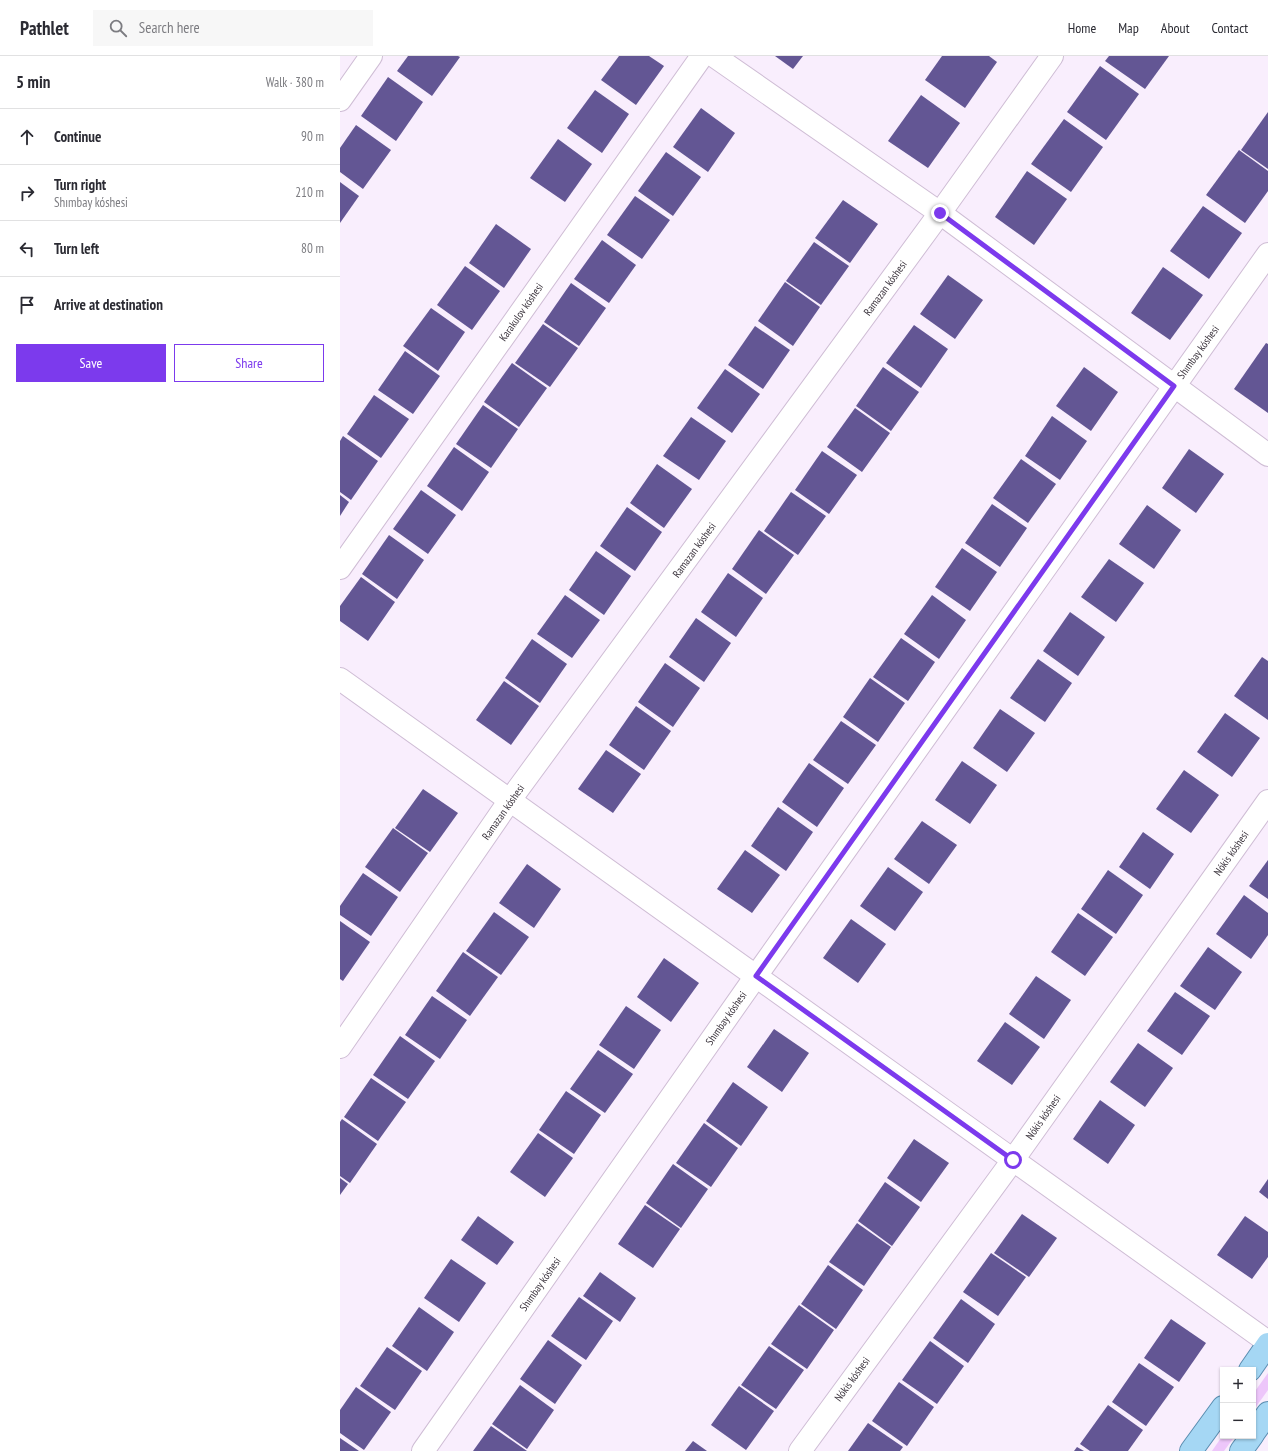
<!DOCTYPE html>
<html lang="en">
<head>
<meta charset="utf-8">
<style>
	body { margin:0; font-family:"PT Sans Narrow",sans-serif; background:#f7f7f7; color:#2b2b33 }
	.controls { position:absolute; right:12px; bottom:12px; display:grid; overflow:hidden; border-radius:0px; box-shadow:0 1px 3px #0004 }
	.controls button { width:36px; height:36px; display:grid; place-items:center; padding:0; border:0; border-bottom:1px solid #e1e1e2; background:#fff; color:#2b2b33; font:20px sans-serif }
	.stop { position:absolute; width:12px; height:12px; margin:-9px; border:3px solid #7c3aed; border-radius:50%; background:#fff }
	.stop.end { background:#7c3aed; border-color:#fff; box-shadow:0 1px 4px #0008 }
	.list { margin:0; padding:0; list-style:none }
	h2 { display:flex; justify-content:space-between; align-items:center; height:52px; margin:0; padding:0 16px; font-size:17px }
	h2 small { font-size:13px; font-weight:400; color:#7c7c81 }
	.list li { display:grid; grid-template-columns:26px 1fr auto; gap:12px; align-items:center; box-sizing:border-box; height:56px; padding:0 16px; border-top:1px solid #e1e1e2 }
	.list b { display:block; font-size:15px; white-space:nowrap }
	.list p { margin:0; font-size:13px; white-space:nowrap; color:#7c7c81 }
	.list em { font-size:13px; font-style:normal; color:#7c7c81 }
	.actions { display:flex; gap:8px; padding:12px 16px }
	.actions a { flex:1; padding:9px 0; border:1px solid #7c3aed; border-radius:0px; text-align:center; font-size:14px; color:#7c3aed }
	.actions .main { background:#7c3aed; color:#fff }
	.icon { flex:none; width:22px; height:22px; fill:none; stroke:currentColor; stroke-width:2; stroke-linecap:round; stroke-linejoin:round }
	.map { position:relative; flex:none; width:928px; height:1395px; overflow:hidden }
	header { display:flex; align-items:center; gap:24px; box-sizing:border-box; height:56px; padding:0 20px; background:#fff; border-bottom:1px solid #e1e1e2 }
	header strong { font-size:19px }
	nav { display:flex; gap:22px; margin-inline-start:auto; font-size:14px }
	.search { width:280px; height:36px; background:#f7f7f7; display:flex; align-items:center; gap:10px; box-sizing:border-box; padding:0 14px; border-radius:0px; color:#7c7c81; font-size:15px }
	main { display:flex }
	aside { flex:1; background:#fff }
	.map>svg:first-child { display:block }
	.green { fill:#edc6fa }
	.building { fill:#635694 }
	.lines { fill:none; stroke-linecap:round; stroke-linejoin:round }
	.minor-casing { stroke:#cfbdd5; stroke-width:24 }
	.major-casing { stroke:#5a8db0; stroke-width:24 }
	.minor { stroke:#fff; stroke-width:22 }
	.major { stroke:#a5d7f4; stroke-width:22 }
	.route { stroke:#7c3aed; stroke-width:5 }
	.labels { text-anchor:middle; dominant-baseline:central; stroke-width:4; stroke-linejoin:round; paint-order:stroke }
	.street-label { font-size:11px; fill:#3d363f; stroke:#fff }
</style>
</head>
<body>
<header>
<strong>Pathlet</strong>
<div class="search"><svg class="icon" aria-label="search" viewBox="0 0 24 24"><circle cx="10" cy="10" r="6"/><path d="M15 15l6 6"/></svg>Search here</div>
<nav><a>Home</a><a>Map</a><a>About</a><a>Contact</a></nav>
</header>
<main>
<aside>
<h2>5 min<small>Walk · 380 m</small></h2>
<ul class="list">
<li><svg class="icon" aria-label="ahead" viewBox="0 0 24 24"><path d="M12 20V5M6 11l6-6 6 6"/></svg><div><b>Continue</b></div><em>90 m</em></li>
<li><svg class="icon" aria-label="right" viewBox="0 0 24 24"><path d="M7 20v-9h11M14 6l5 5-5 5"/></svg><div><b>Turn right</b><p>Shımbay kóshesi</p></div><em>210 m</em></li>
<li><svg class="icon" aria-label="left" viewBox="0 0 24 24"><path d="M17 20v-9H6M10 6l-5 5 5 5"/></svg><div><b>Turn left</b></div><em>80 m</em></li>
<li><svg class="icon" aria-label="arrive" viewBox="0 0 24 24"><path d="M6 21V4h12l-3 4 3 4H6"/></svg><div><b>Arrive at destination</b></div></li>
</ul>
<div class="actions"><a class="main">Save</a><a>Share</a></div>
</aside>
<div class="map">
<svg width="928" height="1395" viewBox="0 0 928 1395">
	<rect width="100%" height="100%" fill="#f9eefd"/>
	<g class="green">
		<polygon points="928,1317 928,1334 913,1355 913,1338"/>
		<polygon points="883,1379 895,1380 884,1395 872,1395"/>
	</g>
	<g class="building">
		<polygon points="68,0 118,0 120,1 92,40 57,15"/>
		<polygon points="279,0 309,0 324,10 296,49 261,24"/>
		<polygon points="435,0 463,0 453,13"/>
		<polygon points="602,0 649,0 657,6 625,52 585,24"/>
		<polygon points="769,0 829,0 805,33 765,5"/>
		<polygon points="760,10 799,38 766,84 727,56"/>
		<polygon points="48,21 83,46 56,85 21,60"/>
		<polygon points="255,34 289,58 262,97 227,72"/>
		<polygon points="581,39 620,67 588,112 548,85"/>
		<polygon points="361,52 395,77 368,116 333,91"/>
		<polygon points="928,56 928,113 901,94"/>
		<polygon points="724,63 763,91 731,136 691,108"/>
		<polygon points="16,69 51,94 23,133 0,116 0,92"/>
		<polygon points="218,83 252,108 225,146 190,122"/>
		<polygon points="899,94 928,115 928,135 905,167 866,139"/>
		<polygon points="326,96 361,121 333,160 298,135"/>
		<polygon points="687,115 727,143 694,189 655,161"/>
		<polygon points="0,126 19,140 0,167"/>
		<polygon points="295,140 330,164 302,203 267,179"/>
		<polygon points="503,144 538,168 510,207 475,182"/>
		<polygon points="863,150 902,177 869,223 830,195"/>
		<polygon points="156,168 191,193 164,232 129,207"/>
		<polygon points="262,184 296,209 269,247 234,223"/>
		<polygon points="474,186 509,210 481,249 446,225"/>
		<polygon points="125,210 160,235 132,274 97,249"/>
		<polygon points="823,211 863,239 830,284 791,257"/>
		<polygon points="608,219 643,244 615,283 580,258"/>
		<polygon points="445,226 480,251 453,290 418,265"/>
		<polygon points="231,227 266,252 239,290 204,266"/>
		<polygon points="91,252 125,276 98,315 63,290"/>
		<polygon points="203,268 238,292 210,331 175,307"/>
		<polygon points="574,269 608,293 581,332 546,307"/>
		<polygon points="415,270 450,294 423,333 388,309"/>
		<polygon points="926,287 928,288 928,357 894,333"/>
		<polygon points="65,295 100,320 73,358 38,334"/>
		<polygon points="172,307 207,332 179,371 144,346"/>
		<polygon points="543,311 579,336 551,375 516,350"/>
		<polygon points="744,311 778,336 751,375 716,350"/>
		<polygon points="385,313 420,338 392,377 357,352"/>
		<polygon points="34,339 69,363 41,402 7,378"/>
		<polygon points="143,349 178,373 151,412 116,388"/>
		<polygon points="515,352 550,377 522,416 487,391"/>
		<polygon points="712,360 747,385 720,424 685,400"/>
		<polygon points="351,361 386,385 359,424 323,400"/>
		<polygon points="3,380 38,405 11,444 0,436 0,385"/>
		<polygon points="114,391 149,416 122,455 87,430"/>
		<polygon points="849,393 884,418 856,457 822,432"/>
		<polygon points="482,395 517,419 489,458 455,434"/>
		<polygon points="681,403 716,428 688,467 653,442"/>
		<polygon points="317,408 352,433 324,472 290,447"/>
		<polygon points="81,434 116,459 88,498 53,473"/>
		<polygon points="451,436 486,460 458,499 424,475"/>
		<polygon points="0,439 9,446 0,460"/>
		<polygon points="652,448 687,472 660,511 625,487"/>
		<polygon points="807,449 841,474 814,513 779,488"/>
		<polygon points="287,451 322,476 295,515 260,490"/>
		<polygon points="419,474 454,499 426,538 392,513"/>
		<polygon points="49,479 84,504 57,543 22,518"/>
		<polygon points="622,492 657,516 630,555 595,531"/>
		<polygon points="256,495 291,520 264,559 229,534"/>
		<polygon points="769,503 804,527 776,566 741,541"/>
		<polygon points="388,517 423,542 396,581 361,556"/>
		<polygon points="21,521 55,546 28,585 0,565 0,550"/>
		<polygon points="225,539 260,564 232,602 197,578"/>
		<polygon points="592,539 626,564 599,603 564,578"/>
		<polygon points="730,556 765,581 738,620 703,595"/>
		<polygon points="356,562 391,587 364,626 329,601"/>
		<polygon points="561,582 595,606 568,645 533,621"/>
		<polygon points="192,583 227,608 200,647 165,622"/>
		<polygon points="922,601 928,605 928,664 894,640"/>
		<polygon points="698,603 732,627 705,666 670,642"/>
		<polygon points="325,607 360,632 333,671 298,646"/>
		<polygon points="530,622 565,647 538,686 503,661"/>
		<polygon points="164,625 199,650 171,689 136,664"/>
		<polygon points="296,650 331,675 304,714 269,689"/>
		<polygon points="660,653 695,677 667,716 633,692"/>
		<polygon points="885,657 920,682 892,721 857,696"/>
		<polygon points="501,665 536,689 508,728 473,704"/>
		<polygon points="266,694 301,718 273,757 238,733"/>
		<polygon points="622,705 657,729 630,768 595,744"/>
		<polygon points="469,707 504,732 477,771 442,746"/>
		<polygon points="844,714 879,739 851,777 816,753"/>
		<polygon points="83,733 118,757 90,796 55,772"/>
		<polygon points="438,751 473,776 446,815 411,790"/>
		<polygon points="582,765 617,789 589,828 554,803"/>
		<polygon points="53,772 88,797 60,836 25,811"/>
		<polygon points="803,776 834,798 810,833 779,811"/>
		<polygon points="405,794 440,819 412,857 377,833"/>
		<polygon points="928,804 928,843 909,830"/>
		<polygon points="187,808 221,833 194,872 159,847"/>
		<polygon points="548,811 583,836 555,875 520,850"/>
		<polygon points="768,814 803,839 776,878 741,853"/>
		<polygon points="23,817 58,841 31,880 0,859 0,850"/>
		<polygon points="904,839 928,857 928,879 911,903 876,878"/>
		<polygon points="154,856 189,881 161,919 126,895"/>
		<polygon points="738,857 773,881 745,920 711,896"/>
		<polygon points="511,863 546,888 518,927 483,902"/>
		<polygon points="0,865 30,886 3,925 0,923"/>
		<polygon points="868,891 902,916 875,954 840,930"/>
		<polygon points="123,896 158,921 130,960 96,935"/>
		<polygon points="324,902 359,927 331,966 297,941"/>
		<polygon points="696,920 731,944 704,983 669,958"/>
		<polygon points="835,936 870,960 842,999 807,975"/>
		<polygon points="92,940 127,964 100,1003 65,979"/>
		<polygon points="286,950 321,974 294,1013 259,989"/>
		<polygon points="665,966 700,991 672,1029 637,1005"/>
		<polygon points="434,973 469,997 442,1036 407,1011"/>
		<polygon points="60,980 95,1005 68,1043 33,1019"/>
		<polygon points="798,987 833,1012 805,1051 770,1026"/>
		<polygon points="258,994 293,1018 265,1057 230,1033"/>
		<polygon points="31,1022 66,1046 38,1085 4,1061"/>
		<polygon points="393,1026 428,1051 401,1090 366,1065"/>
		<polygon points="226,1035 261,1059 234,1098 199,1074"/>
		<polygon points="760,1044 795,1069 768,1108 733,1083"/>
		<polygon points="2,1063 37,1088 10,1127 0,1120 0,1066"/>
		<polygon points="364,1067 398,1092 371,1131 336,1107"/>
		<polygon points="198,1077 233,1102 205,1141 170,1116"/>
		<polygon points="574,1083 609,1107 581,1146 547,1122"/>
		<polygon points="333,1108 368,1133 341,1172 306,1147"/>
		<polygon points="0,1122 8,1128 0,1139"/>
		<polygon points="928,1123 928,1143 919,1136"/>
		<polygon points="545,1126 580,1151 552,1190 518,1165"/>
		<polygon points="305,1149 340,1173 313,1212 278,1188"/>
		<polygon points="682,1158 717,1182 689,1221 654,1197"/>
		<polygon points="138,1160 174,1186 157,1209 121,1184"/>
		<polygon points="905,1160 928,1176 928,1201 912,1223 877,1199"/>
		<polygon points="517,1167 551,1191 524,1230 489,1206"/>
		<polygon points="651,1197 686,1221 658,1260 623,1236"/>
		<polygon points="111,1203 146,1227 119,1266 84,1242"/>
		<polygon points="488,1209 523,1234 496,1273 461,1248"/>
		<polygon points="260,1216 296,1242 280,1266 243,1240"/>
		<polygon points="239,1241 273,1265 246,1304 211,1280"/>
		<polygon points="621,1243 655,1268 628,1307 593,1282"/>
		<polygon points="459,1249 494,1274 467,1313 431,1288"/>
		<polygon points="79,1251 114,1276 87,1315 52,1290"/>
		<polygon points="831,1263 866,1287 839,1326 804,1302"/>
		<polygon points="208,1284 242,1309 215,1348 180,1323"/>
		<polygon points="590,1285 624,1310 597,1348 562,1324"/>
		<polygon points="429,1290 464,1314 436,1353 401,1329"/>
		<polygon points="47,1291 82,1315 55,1354 20,1330"/>
		<polygon points="799,1307 834,1331 806,1370 772,1346"/>
		<polygon points="559,1326 594,1351 567,1390 532,1365"/>
		<polygon points="180,1329 214,1354 187,1393 152,1368"/>
		<polygon points="399,1330 434,1355 406,1394 371,1369"/>
		<polygon points="16,1331 51,1356 24,1394 0,1377 0,1354"/>
		<polygon points="768,1349 803,1374 788,1395 750,1395 740,1388"/>
		<polygon points="528,1367 563,1391 560,1395 508,1395"/>
		<polygon points="151,1370 187,1395 133,1395"/>
		<polygon points="0,1382 19,1395 0,1395"/>
		<polygon points="353,1385 367,1395 345,1395"/>
		<polygon points="737,1391 744,1395 734,1395"/>
	</g>
	<g class="lines">
		<g class="minor-casing">
			<g id="minor">
				<polyline points="374,0 600,157 928,399"/>
				<polyline points="0,44 31,0"/>
				<polyline points="0,512 362,0"/>
				<polyline points="0,623 928,1286"/>
				<polyline points="0,991 170,744 600,157 712,0"/>
				<polyline points="83,1395 416,920 928,198"/>
				<polyline points="460,1395 673,1104 928,745"/>
			</g>
		</g>
		<g class="major-casing">
			<g id="major">
				<polyline points="910,1314 928,1288"/>
				<polyline points="913,1378 928,1357"/>
				<polyline points="851,1395 883,1351"/>
				<polyline points="901,1395 912,1380"/>
			</g>
		</g>
		<use href="#minor" class="minor"/>
		<use href="#major" class="major"/>
	</g>
	<g class="lines">
		<polyline class="route" points="600,157 834,330 416,920 673,1104"/>
	</g>
	<g class="labels">
		<g class="street-label">
			<text transform="translate(545 232) rotate(-54)">Ramazan kóshesi</text>
			<text transform="translate(181 256) rotate(-55)">Karakulov kóshesi</text>
			<text transform="translate(858 296) rotate(-54)">Shımbay kóshesi</text>
			<text transform="translate(354 494) rotate(-54)">Ramazan kóshesi</text>
			<text transform="translate(163 756) rotate(-55)">Ramazan kóshesi</text>
			<text transform="translate(891 797) rotate(-55)">Nókis kóshesi</text>
			<text transform="translate(386 962) rotate(-55)">Shımbay kóshesi</text>
			<text transform="translate(703 1061) rotate(-55)">Nókis kóshesi</text>
			<text transform="translate(200 1228) rotate(-55)">Shımbay kóshesi</text>
			<text transform="translate(512 1323) rotate(-54)">Nókis kóshesi</text>
		</g>
	</g>
</svg>
<div class="controls">
<button>+</button>
<button>−</button>
</div>
<div class="stop" style="left:673px;top:1104px"></div>
<div class="stop end" style="left:600px;top:157px"></div>
</div>
</main>
</body>
</html>
